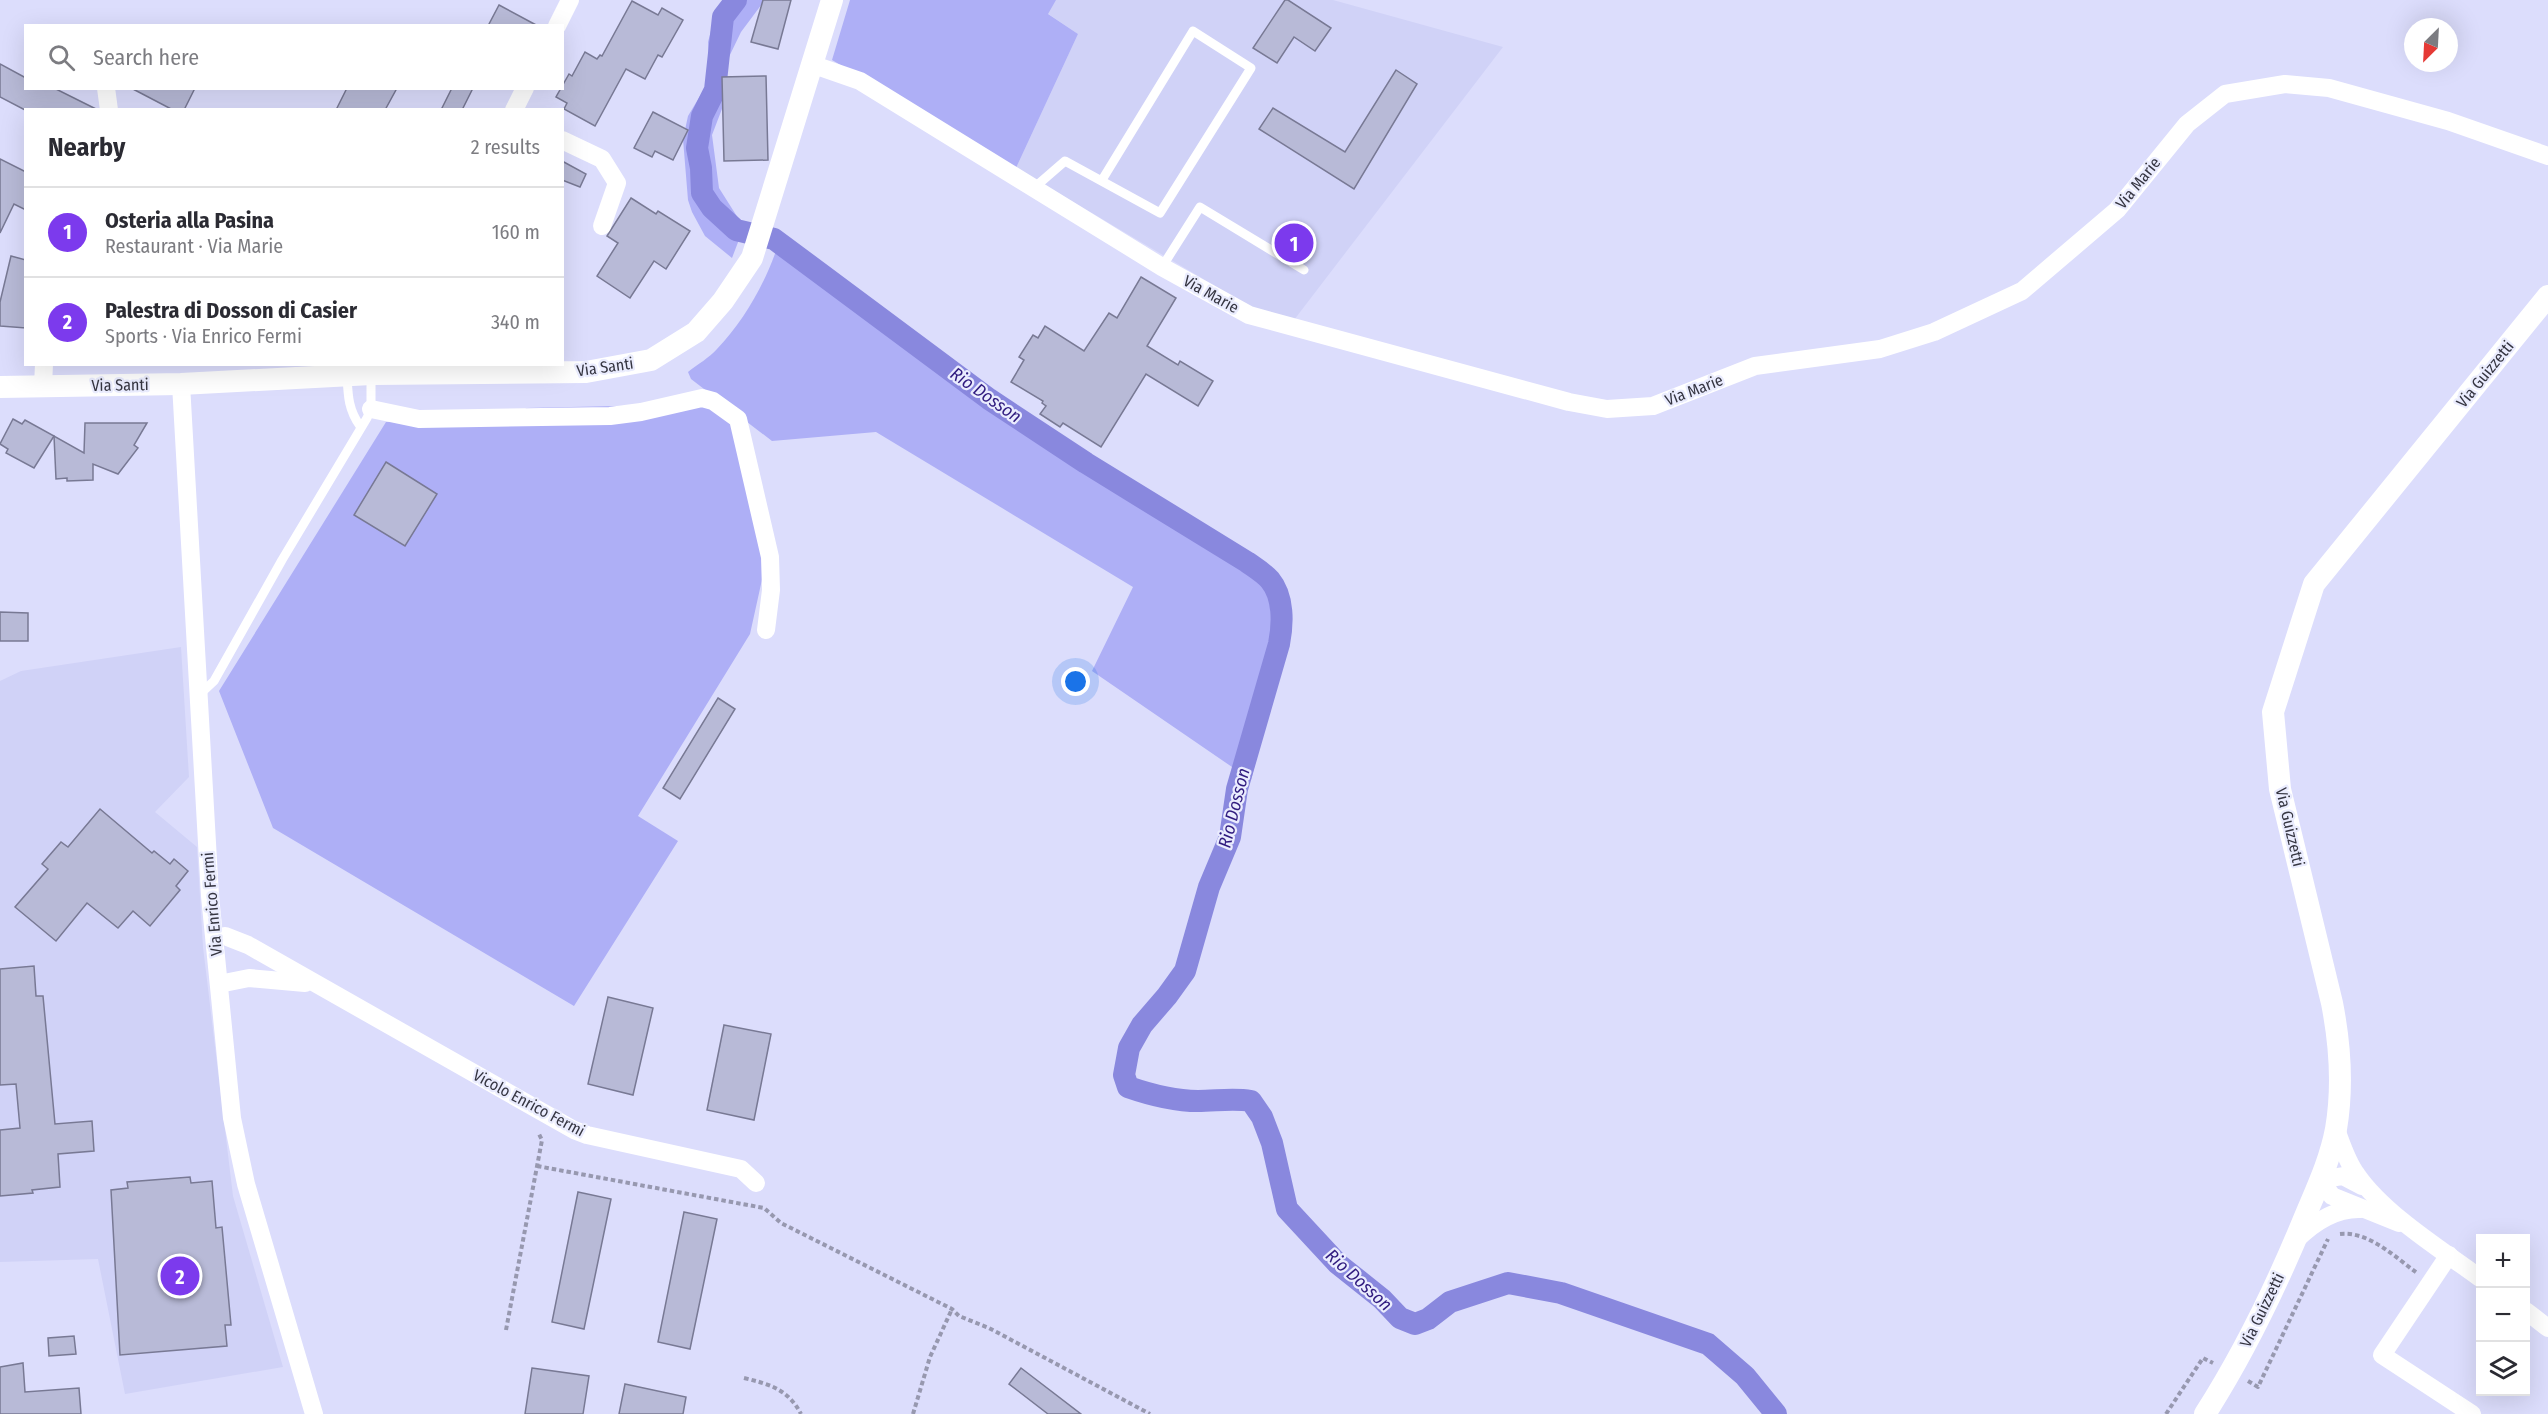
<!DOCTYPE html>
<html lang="en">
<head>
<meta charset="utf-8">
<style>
	body { margin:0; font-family:"Fira Sans Condensed",sans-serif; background:#f7f7f7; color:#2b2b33 }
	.controls { position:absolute; right:18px; bottom:18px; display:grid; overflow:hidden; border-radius:0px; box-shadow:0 6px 24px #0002 }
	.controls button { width:54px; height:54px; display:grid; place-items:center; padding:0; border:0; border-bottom:2px solid #e1e1e2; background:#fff; color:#2b2b33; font:30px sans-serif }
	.compass { position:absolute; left:2404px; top:18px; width:54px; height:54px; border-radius:50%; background:#fff; box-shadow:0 6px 24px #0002; rotate:204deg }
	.you { position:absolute; left:1076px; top:682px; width:21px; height:21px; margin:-15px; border:4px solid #fff; border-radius:50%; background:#1a73e8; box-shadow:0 0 0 9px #1a73e833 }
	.badge { display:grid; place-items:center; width:39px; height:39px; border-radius:50%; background:#7c3aed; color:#fff; font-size:20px; font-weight:700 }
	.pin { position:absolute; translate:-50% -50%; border:3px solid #fff; box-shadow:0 2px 6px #0006 }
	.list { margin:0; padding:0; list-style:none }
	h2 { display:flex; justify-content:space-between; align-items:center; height:78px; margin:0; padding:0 24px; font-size:26px }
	h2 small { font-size:20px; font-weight:400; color:#7c7c81 }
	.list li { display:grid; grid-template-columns:39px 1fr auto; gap:18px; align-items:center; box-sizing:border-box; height:90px; padding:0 24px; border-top:2px solid #e1e1e2 }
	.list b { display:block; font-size:22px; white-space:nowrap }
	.list p { margin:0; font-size:20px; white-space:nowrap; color:#7c7c81 }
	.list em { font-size:20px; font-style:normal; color:#7c7c81 }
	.icon { flex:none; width:33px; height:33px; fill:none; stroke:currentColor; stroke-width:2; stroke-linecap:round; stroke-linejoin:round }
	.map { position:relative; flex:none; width:2548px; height:1414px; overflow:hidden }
	.search { position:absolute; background:#fff; box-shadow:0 6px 24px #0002; left:24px; top:24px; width:540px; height:66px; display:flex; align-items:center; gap:15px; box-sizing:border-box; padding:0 21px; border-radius:0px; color:#7c7c81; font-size:22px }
	.panel { position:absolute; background:#fff; box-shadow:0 6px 24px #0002; left:24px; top:108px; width:540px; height:258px; border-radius:0px }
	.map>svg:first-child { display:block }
	.built { fill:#d0d2f7 }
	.green { fill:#aeaff6 }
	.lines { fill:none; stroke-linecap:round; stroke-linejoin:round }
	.canal { stroke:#8988de; stroke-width:22 }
	.building { fill:#b8bad7; stroke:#787994; stroke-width:1.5 }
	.path { stroke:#9798af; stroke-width:4; stroke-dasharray:4.5 3; stroke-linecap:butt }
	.service { stroke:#fff; stroke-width:9 }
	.minor { stroke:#fff; stroke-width:18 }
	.tertiary { stroke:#fff; stroke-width:22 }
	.labels { text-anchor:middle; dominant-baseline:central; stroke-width:4.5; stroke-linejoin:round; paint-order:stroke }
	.street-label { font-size:16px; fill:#353541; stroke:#eaecfe }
	.water-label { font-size:18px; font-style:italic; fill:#301b7f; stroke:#eaecfe }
</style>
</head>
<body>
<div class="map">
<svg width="2548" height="1414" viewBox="0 0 2548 1414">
	<rect width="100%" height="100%" fill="#dcddfc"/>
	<g class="built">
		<polygon points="1028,0 1333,0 1503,47 1294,320 1254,309 1016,168 1078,34"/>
		<polygon points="181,647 189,777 155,812 197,847 203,947 233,1196 283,1367 125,1394 98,1259 0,1262 0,681 21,671"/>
	</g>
	<g class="green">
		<polygon points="728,0 765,0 741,32 727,61 725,101 712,135 719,188 738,218 745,224 732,258 705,236 692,212 688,200 683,139 688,116 709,81 708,42 712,27"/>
		<polygon points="850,0 1056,0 1048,14 1078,34 1016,168 832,60"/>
		<path d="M778,245l174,115 47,37 99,65 90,54 92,63 11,45 -40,156 -159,-109 41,-84 -257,-155 -104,9 -81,-62 -3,-7c10,-8 21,-14 29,-23 27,-28 49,-67 61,-104z"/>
		<polygon points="707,404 738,422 764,541 763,575 750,634 638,816 678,841 574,1006 273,828 219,691 386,422 520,420 526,408"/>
	</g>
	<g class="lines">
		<path class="canal" d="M736,0l-13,17 -8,73 -13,26 -5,32 4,20 1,25 10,15 24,22 38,9 215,160 97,64 161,99c7,5 17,11 23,18 14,17 13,44 9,64l-42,145 -7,48 -21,50 -24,84 -18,25 -25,29 -13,23 -5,27 4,12c23,8 45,14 70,14 18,0 35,-3 53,0l11,16 10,26 15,66 51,55 44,35 18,19 15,6 13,-5 22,-17 58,-19 53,10 147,51 37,32 31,38"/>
	</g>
	<g class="building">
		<polygon points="763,0 791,0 778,49 751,42"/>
		<polygon points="1285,0 1288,0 1331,28 1315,51 1294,37 1277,63 1253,48"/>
		<polygon points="632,1 658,15 662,8 683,20 662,57 658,55 645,79 626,69 595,126 564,109 567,103 556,97 569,74 572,76 585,52 597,59 600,55 602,56"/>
		<polygon points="499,5 538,26 488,26"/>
		<polygon points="0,64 26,78 26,88 54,88 98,110 25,110 0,97"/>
		<polygon points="1396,70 1417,84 1354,189 1259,129 1273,108 1345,152"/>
		<polygon points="766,76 768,160 724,161 722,77"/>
		<polygon points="131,88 195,88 184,110 173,110"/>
		<polygon points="347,88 397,88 385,110 336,110"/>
		<polygon points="452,88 473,88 462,110 441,110"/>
		<polygon points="653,112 688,130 673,160 655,151 652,157 634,148"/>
		<polygon points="0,159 26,172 26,210 14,204 0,233"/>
		<polygon points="562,161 586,174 580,187 562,180"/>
		<polygon points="631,198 656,214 658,211 690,231 666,269 654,261 630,298 597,276 618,243 607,236"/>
		<polygon points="11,256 26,260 26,328 0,326 0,302"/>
		<polygon points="1141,277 1176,298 1147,346 1178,365 1180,361 1213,381 1198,406 1146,374 1101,447 1063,423 1060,427 1040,414 1046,406 1042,403 1043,401 1011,382 1024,360 1019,357 1033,335 1038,338 1045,326 1084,351 1109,313 1117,318"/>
		<polygon points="13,419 22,424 25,420 54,436 34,468 6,453 8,449 0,444"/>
		<polygon points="85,423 147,423 134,445 138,448 118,474 93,464 93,480 67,481 67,478 56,479 54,436 84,453"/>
		<polygon points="386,462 437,494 405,546 354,515"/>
		<polygon points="0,612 28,613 28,641 0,641"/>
		<polygon points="718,698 735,709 680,799 663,788"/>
		<polygon points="100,809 152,853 154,851 170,864 174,859 188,871 176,886 180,890 150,926 133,911 118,928 87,903 56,941 15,907 48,869 42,864 61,842 68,847"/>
		<polygon points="34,966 36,996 43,996 55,1124 92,1121 94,1151 58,1154 60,1187 32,1190 33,1193 0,1196 0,1130 20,1128 16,1084 0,1085 0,969"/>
		<polygon points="608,997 653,1008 633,1095 588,1084"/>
		<polygon points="724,1025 771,1034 754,1120 707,1110"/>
		<polygon points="190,1177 191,1183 212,1181 216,1228 222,1227 231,1325 225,1325 227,1346 120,1355 111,1190 128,1188 127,1182"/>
		<polygon points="578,1192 611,1199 584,1329 552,1322"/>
		<polygon points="684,1212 717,1219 690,1349 658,1342"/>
		<polygon points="74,1336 76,1354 49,1356 48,1338"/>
		<polygon points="23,1363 25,1392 79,1388 81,1414 0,1414 0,1367"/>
		<polygon points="532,1368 589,1376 583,1414 525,1414"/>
		<polygon points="1021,1368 1081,1414 1048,1414 1009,1384"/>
		<polygon points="625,1384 686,1397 683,1414 619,1414"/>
	</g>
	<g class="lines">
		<g class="path">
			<polyline points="537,1166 764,1208 781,1223 952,1309 959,1316 989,1328 1150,1414"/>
			<path d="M2340,1234c29,-3 55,23 77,39"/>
			<polyline points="506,1330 542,1140 539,1134"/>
			<path d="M744,1378c25,6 44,11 57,36"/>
			<polyline points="2248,1381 2258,1387 2328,1239"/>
			<polyline points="913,1414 930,1357 952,1309"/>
			<polyline points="2166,1414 2203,1358 2213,1363"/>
		</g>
		<g class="service">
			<polyline points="1035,187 1065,161 1160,213 1251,68 1193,31 1102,180"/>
			<polyline points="1162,267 1200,207 1304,270"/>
			<path d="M347,375c1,20 1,34 13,51"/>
			<polyline points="199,695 214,681 282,560 367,418 371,409 371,374"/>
		</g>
		<g class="minor">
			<polyline points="557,26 570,0"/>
			<polyline points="814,65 860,81 1162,267 1249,315 1569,402 1607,409 1653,406 1755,366 1880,349 1934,332 2022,291 2117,210 2187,124 2225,94 2285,84 2329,88 2448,121 2548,156"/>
			<polyline points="106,88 109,110"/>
			<polyline points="514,110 525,88"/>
			<polyline points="562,140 602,159 617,183 602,226"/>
			<polyline points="181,384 210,896 232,1118 246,1184 314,1414"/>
			<polyline points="43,386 44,364"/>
			<polyline points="371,409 419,419 610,416 641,412 702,398 713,401 738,419 770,557 771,590 766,630"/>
			<polyline points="215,938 225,936 248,945 574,1130 587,1135 741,1169 756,1183"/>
			<polyline points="219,984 249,978 305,983"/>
			<path d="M2336,1129c6,16 11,33 21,46 27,39 85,75 123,103"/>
			<polyline points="2362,1186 2343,1176 2320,1180 2332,1196 2399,1223"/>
			<path d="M2296,1240c18,-18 39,-32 65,-31"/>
			<polyline points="2449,1255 2382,1355 2472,1414"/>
			<polyline points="2526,1311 2548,1328"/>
		</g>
		<g class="tertiary">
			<polyline points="0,387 181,384 371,374 586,372 651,360 696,332 723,301 752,258 832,0"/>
			<path d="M2205,1414c39,-61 71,-127 99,-195 12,-29 26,-58 32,-90 7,-41 4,-85 -4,-126l-52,-214 -7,-77 41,-128 234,-288"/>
		</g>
	</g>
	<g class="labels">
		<g class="street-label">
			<text transform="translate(2138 183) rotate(-51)">Via Marie</text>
			<text transform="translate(1211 294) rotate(29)">Via Marie</text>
			<text transform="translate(605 367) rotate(-8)">Via Santi</text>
			<text transform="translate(2485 374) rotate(-51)">Via Guizzetti</text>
			<text transform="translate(120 385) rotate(-1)">Via Santi</text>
			<text transform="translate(1694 390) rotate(-21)">Via Marie</text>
			<text transform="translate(2290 827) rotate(77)">Via Guizzetti</text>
			<text transform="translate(212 904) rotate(-95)">Via Enrico Fermi</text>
			<text transform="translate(529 1103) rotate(28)">Vicolo Enrico Fermi</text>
			<text transform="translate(2262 1310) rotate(-64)">Via Guizzetti</text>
		</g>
		<g class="water-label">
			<text transform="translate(986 395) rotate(35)">Rio Dosson</text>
			<text transform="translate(1234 808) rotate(-76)">Rio Dosson</text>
			<text transform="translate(1359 1280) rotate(42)">Rio Dosson</text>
		</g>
	</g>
</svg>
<div class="controls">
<button>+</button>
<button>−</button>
<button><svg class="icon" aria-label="layers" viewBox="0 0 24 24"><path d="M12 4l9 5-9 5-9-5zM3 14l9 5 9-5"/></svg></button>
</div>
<svg class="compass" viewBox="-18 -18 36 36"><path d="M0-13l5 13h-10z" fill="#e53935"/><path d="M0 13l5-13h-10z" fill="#7c7c81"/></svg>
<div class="you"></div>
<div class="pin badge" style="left:1294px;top:243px">1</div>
<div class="pin badge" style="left:180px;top:1276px">2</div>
<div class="search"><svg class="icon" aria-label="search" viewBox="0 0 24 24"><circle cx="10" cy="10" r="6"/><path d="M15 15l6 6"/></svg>Search here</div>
<section class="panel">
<h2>Nearby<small>2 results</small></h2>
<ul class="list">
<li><span class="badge">1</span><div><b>Osteria alla Pasina</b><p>Restaurant · Via Marie</p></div><em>160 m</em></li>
<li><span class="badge">2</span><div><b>Palestra di Dosson di Casier</b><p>Sports · Via Enrico Fermi</p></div><em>340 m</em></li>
</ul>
</section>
</div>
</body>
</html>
